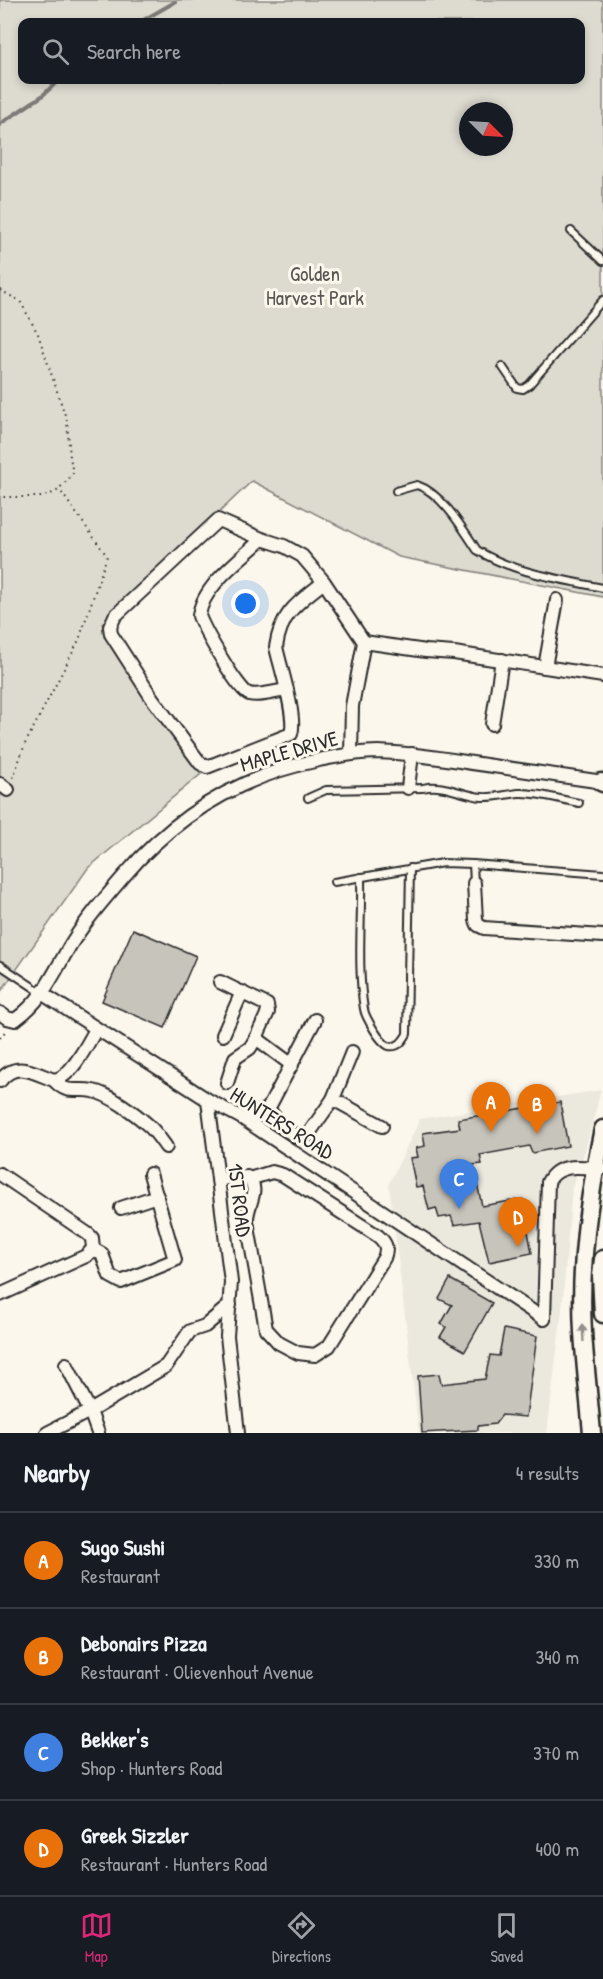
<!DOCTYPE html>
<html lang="en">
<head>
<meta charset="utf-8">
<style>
	body { margin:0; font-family:"Patrick Hand",sans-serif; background:#20242c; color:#f1f3f6 }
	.compass { position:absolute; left:459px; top:102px; width:54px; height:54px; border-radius:50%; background:#171b24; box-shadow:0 3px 9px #0003; rotate:114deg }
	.you { position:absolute; left:246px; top:604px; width:21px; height:21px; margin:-15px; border:4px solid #fff; border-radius:50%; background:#1a73e8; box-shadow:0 0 0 9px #1a73e833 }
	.badge { display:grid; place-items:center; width:39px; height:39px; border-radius:50%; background:#db2777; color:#fff; font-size:20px; font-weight:700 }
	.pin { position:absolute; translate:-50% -50px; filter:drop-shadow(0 2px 3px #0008) }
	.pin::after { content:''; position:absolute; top:32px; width:21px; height:18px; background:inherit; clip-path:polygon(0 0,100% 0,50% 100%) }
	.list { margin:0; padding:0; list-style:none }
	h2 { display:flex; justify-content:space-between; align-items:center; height:78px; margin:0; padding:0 24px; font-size:26px }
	h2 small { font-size:20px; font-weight:400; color:#9ea1a6 }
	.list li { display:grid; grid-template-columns:39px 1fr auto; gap:18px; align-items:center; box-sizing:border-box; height:96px; padding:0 24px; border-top:2px solid #363941 }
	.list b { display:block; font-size:22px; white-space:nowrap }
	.list p { margin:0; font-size:20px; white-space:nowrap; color:#9ea1a6 }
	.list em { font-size:20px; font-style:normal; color:#9ea1a6 }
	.icon { flex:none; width:33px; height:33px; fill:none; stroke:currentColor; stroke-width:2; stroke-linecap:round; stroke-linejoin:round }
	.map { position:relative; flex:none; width:603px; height:1433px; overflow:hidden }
	.search { position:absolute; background:#171b24; box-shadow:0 3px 9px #0003; left:18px; right:18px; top:18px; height:66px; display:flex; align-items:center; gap:15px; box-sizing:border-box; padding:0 21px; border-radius:12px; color:#9ea1a6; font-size:22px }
	.sheet { height:462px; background:#171b24 }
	nav { display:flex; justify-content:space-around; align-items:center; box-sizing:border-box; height:84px; border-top:2px solid #363941; background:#171b24; font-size:16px; color:#9ea1a6 }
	nav a { display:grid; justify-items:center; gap:3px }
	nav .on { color:#db2777 }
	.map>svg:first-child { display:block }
	.built { fill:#ebe8de }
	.green { fill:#dddad0; stroke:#84827e; stroke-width:1.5; fill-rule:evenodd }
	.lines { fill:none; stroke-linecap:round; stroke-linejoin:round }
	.stream { stroke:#7b7a75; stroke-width:4 }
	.building { fill:#c7c4bc; stroke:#2b2b2b; stroke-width:1.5 }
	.lane-casing { stroke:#2b2b2b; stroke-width:10 }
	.street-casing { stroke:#2b2b2b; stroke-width:16 }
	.secondary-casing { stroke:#2b2b2b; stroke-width:21 }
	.path { stroke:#2b2b2b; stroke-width:2; stroke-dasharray:1.5 4.5; stroke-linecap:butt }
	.lane { stroke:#fbf7ec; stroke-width:6 }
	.street { stroke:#fbf7ec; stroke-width:12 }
	.secondary { stroke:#fbf7ec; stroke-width:16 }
	.oneway { fill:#93918c }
	.labels { text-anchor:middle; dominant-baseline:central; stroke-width:6; stroke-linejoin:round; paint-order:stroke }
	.park-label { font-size:21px; fill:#585754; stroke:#fbf7ec }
	.street-label { font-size:21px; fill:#2b2b2b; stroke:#fbf7ec }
</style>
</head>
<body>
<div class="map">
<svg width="603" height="1433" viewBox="0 0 603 1433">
	<rect width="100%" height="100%" fill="#fbf7ec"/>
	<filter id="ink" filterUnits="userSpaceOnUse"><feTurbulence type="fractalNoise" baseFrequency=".0167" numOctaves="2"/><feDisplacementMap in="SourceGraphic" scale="12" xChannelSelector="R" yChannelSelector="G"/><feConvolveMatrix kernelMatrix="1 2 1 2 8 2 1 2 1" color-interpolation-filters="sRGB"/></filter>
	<g filter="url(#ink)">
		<polygon class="built" points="601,1090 585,1151 572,1188 562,1310 547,1433 419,1433 389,1184 420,1119"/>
		<path class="green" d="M0,0h603v597l-204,-40 -147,-76 -150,143 99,150 -113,94 -88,125zM22,22h558v58h-558zM468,111h36v36h-36z"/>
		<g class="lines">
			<g class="stream">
				<polyline points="140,22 175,2"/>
				<polyline points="0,124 42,96 59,80"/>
			</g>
		</g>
		<g class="building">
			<polygon points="133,929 196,956 165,1028 102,1001"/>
			<polygon points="560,1102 568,1146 532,1153 529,1146 480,1155 482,1164 473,1165 482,1206 522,1199 532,1253 489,1262 479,1221 454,1225 451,1216 439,1218 436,1208 429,1210 423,1186 416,1187 410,1158 418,1157 416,1148 425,1146 423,1133 460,1128 458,1119"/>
			<polygon points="450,1279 492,1303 465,1351 440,1337 446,1327 441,1324 452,1305 439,1299"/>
			<polygon points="504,1329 537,1336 526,1417 502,1415 495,1424 478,1426 478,1430 422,1433 418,1376 439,1374 441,1384 485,1379 490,1355 499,1356"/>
		</g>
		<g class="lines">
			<g class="lane-casing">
				<g id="lane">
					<polyline points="571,231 603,261"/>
					<polyline points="502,366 517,388 523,389 529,385 603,300"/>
					<path d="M396,491l21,-6c25,8 46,44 60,65 36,23 84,29 126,38"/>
					<path d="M308,798l18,-8 97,-2c21,-5 38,7 59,9 13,1 25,-3 37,-4 18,-1 43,7 60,10"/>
					<path d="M361,877c1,43 -4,89 3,132 1,8 17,35 25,37 9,2 14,-5 18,-12l3,-166"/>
					<polyline points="334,882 443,863 473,864"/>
					<polyline points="474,883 473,864 603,874"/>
					<polyline points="0,965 42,993"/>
				</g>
			</g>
			<g class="street-casing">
				<g id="street">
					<path d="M262,539c-20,19 -60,47 -63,77 5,13 39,75 50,78 11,3 27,-3 38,-4"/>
					<path d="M324,582c-25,20 -43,30 -48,65 4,19 21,70 15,87l-84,33 -7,-4 -48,-65 -41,-64 -1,-7 5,-11 103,-96 44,19 22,7 18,10 22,26 40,60 -12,64 -1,48"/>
					<polyline points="364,642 426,651 454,653 603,676"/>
					<polyline points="545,667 557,600"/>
					<polyline points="492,724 502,660"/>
					<polyline points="0,784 8,790"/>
					<polyline points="408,788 412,754"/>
					<polyline points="474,883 476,920 478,925 484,928 603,936"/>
					<polyline points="220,982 267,1005 268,1012 256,1038"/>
					<polyline points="43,994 208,1100 242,1118 544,1319"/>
					<path d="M0,1013l7,5 8,2c29,-21 38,-46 56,-76 15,-24 34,-46 53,-68 52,-61 116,-100 195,-116 20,-4 39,-8 59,-8 31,1 63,6 94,11 44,6 87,13 131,19"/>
					<polyline points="223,1035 242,992"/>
					<path d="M54,1080c14,16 22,7 39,11 16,3 43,23 55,34 7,6 13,15 18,22"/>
					<path d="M0,1081c16,-21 34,-8 54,-1 17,-2 34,-37 42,-51"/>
					<polyline points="227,1083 235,1058 250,1048 256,1038 292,1065"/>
					<polyline points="333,1099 352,1052"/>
					<polyline points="208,1100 231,1282 227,1336 238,1433"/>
					<path d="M268,1109c10,12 22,31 39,27l26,-37 49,27"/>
					<polyline points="242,1118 268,1109 315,1020"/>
					<polyline points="0,1174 88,1234 92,1238 93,1249 86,1256 0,1295"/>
					<path d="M218,1179l29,-2c15,12 -1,28 0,44l19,108 13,14 19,10 17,2 14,-9 55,-88c4,-10 2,-15 -6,-22l-95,-61 -11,-3 -23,7"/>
					<polyline points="121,1208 157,1196"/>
					<polyline points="93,1249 102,1254 110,1276 121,1282 175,1260 150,1174"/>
					<path d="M544,1319l4,-137c10,-20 34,-15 53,-13"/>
					<polyline points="66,1364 90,1411 98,1433"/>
					<polyline points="47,1433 90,1411 166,1366 190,1331 205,1326 230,1305"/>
				</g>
			</g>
			<g class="secondary-casing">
				<g id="secondary">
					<polyline points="601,782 603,783"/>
					<polyline points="603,1259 601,1276 603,1314"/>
					<path d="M592,1433c-3,-34 -7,-68 -9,-101 -4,-69 6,-136 20,-203"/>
				</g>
			</g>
			<g class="path">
				<polyline points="0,290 20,301 38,334 67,421 70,457 73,474 56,492 41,497 3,497 0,498"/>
				<polyline points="13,778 25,744 79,640 107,556 59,489"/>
				<polyline points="0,1038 7,1029"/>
			</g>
			<use href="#lane" class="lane"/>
			<use href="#street" class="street"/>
			<use href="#secondary" class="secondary"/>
		</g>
		<defs><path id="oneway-solid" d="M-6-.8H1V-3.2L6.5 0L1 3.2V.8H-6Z" transform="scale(1.5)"/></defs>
		<use class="oneway" href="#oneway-solid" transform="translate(583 1333) rotate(-93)"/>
	</g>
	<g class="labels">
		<g class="park-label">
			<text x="315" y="273">Golden<tspan x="315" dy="24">Harvest Park</tspan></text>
		</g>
		<g class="street-label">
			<text transform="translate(289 751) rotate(-16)">MAPLE DRIVE</text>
			<text transform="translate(282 1123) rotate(32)">HUNTERS ROAD</text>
			<text transform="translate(240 1200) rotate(83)">1ST ROAD</text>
		</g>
	</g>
</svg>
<svg class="compass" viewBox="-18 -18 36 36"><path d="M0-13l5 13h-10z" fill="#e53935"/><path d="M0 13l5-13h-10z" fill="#9ea1a6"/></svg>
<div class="you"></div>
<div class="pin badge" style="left:491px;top:1132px;background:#e8710a">A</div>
<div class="pin badge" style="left:537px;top:1134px;background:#e8710a">B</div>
<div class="pin badge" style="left:459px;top:1209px;background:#3f7fe0">C</div>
<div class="pin badge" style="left:518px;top:1247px;background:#e8710a">D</div>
<div class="search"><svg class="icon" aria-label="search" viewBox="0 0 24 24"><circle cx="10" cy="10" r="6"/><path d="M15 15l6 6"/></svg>Search here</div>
</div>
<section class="sheet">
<h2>Nearby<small>4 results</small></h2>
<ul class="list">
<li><span class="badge" style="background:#e8710a">A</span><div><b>Sugo Sushi</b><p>Restaurant</p></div><em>330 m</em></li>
<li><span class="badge" style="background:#e8710a">B</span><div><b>Debonairs Pizza</b><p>Restaurant · Olievenhout Avenue</p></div><em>340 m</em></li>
<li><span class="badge" style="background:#3f7fe0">C</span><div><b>Bekker's</b><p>Shop · Hunters Road</p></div><em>370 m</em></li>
<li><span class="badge" style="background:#e8710a">D</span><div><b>Greek Sizzler</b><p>Restaurant · Hunters Road</p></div><em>400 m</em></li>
</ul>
</section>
<nav>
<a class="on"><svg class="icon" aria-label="map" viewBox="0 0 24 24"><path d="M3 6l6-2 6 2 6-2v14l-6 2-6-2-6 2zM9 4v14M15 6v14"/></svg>Map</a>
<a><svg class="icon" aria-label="directions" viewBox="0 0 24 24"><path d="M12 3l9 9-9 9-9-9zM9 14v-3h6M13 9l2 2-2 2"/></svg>Directions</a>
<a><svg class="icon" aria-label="saved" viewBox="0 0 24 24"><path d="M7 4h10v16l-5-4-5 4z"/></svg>Saved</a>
</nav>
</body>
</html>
